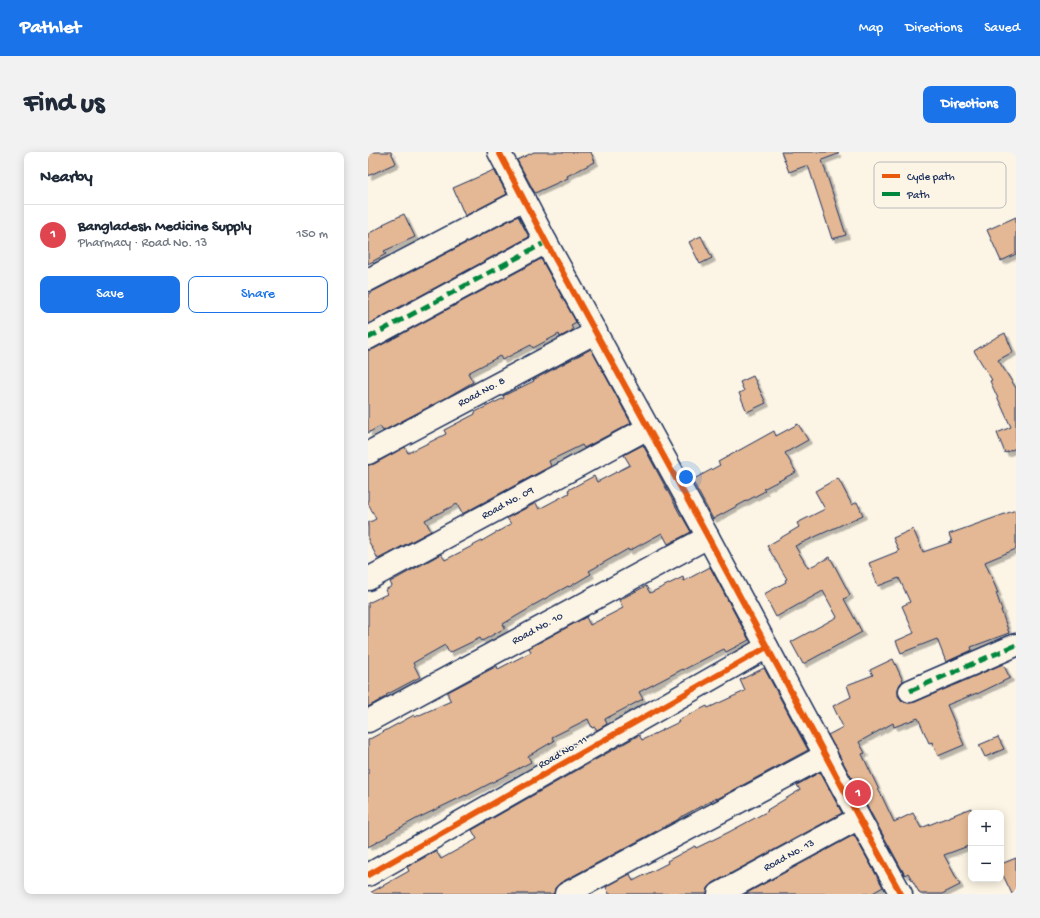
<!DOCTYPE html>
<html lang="en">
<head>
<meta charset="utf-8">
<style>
	body { margin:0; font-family:"Gochi Hand",sans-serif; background:#f2f2f3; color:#1f2937 }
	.controls { position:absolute; right:12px; bottom:12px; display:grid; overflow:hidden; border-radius:8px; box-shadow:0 2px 10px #0003 }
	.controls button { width:36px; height:36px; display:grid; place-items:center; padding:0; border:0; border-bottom:1px solid #e0e1e3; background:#fff; color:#1f2937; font:20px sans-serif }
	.you { position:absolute; left:318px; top:325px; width:14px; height:14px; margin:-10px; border:3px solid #fff; border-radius:50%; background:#1a73e8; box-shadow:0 0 0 6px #1a73e833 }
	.badge { display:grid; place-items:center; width:26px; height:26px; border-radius:50%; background:#1a73e8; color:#fff; font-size:13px; font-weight:700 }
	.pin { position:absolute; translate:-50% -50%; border:2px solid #fff; box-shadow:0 1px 4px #0006 }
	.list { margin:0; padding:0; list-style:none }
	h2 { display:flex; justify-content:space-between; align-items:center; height:52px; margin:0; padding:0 16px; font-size:17px }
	h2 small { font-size:13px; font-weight:400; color:#747a83 }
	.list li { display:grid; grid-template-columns:26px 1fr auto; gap:12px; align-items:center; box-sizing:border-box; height:60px; padding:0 16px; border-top:1px solid #e0e1e3 }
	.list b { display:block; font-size:15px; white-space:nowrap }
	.list p { margin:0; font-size:13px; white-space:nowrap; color:#747a83 }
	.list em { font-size:13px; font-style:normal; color:#747a83 }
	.actions { display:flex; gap:8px; padding:12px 16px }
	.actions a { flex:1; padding:9px 0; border:1px solid #1a73e8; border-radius:8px; text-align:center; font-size:14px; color:#1a73e8 }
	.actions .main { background:#1a73e8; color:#fff }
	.map { position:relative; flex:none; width:648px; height:742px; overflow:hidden; border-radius:8px }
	header { display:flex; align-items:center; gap:24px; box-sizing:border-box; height:56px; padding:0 20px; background:#1a73e8; color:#fff }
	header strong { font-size:19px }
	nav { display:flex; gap:22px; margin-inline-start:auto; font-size:14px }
	.intro { display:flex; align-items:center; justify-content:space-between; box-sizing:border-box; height:96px; padding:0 24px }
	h1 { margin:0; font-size:28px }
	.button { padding:10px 18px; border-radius:8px; background:#1a73e8; color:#fff; font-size:14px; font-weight:700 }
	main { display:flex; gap:24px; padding:0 24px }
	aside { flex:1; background:#fff; border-radius:8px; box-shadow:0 2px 10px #0003 }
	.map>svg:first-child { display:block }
	.building { fill:#e4b894; stroke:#1b2f5e; filter:url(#shadow) }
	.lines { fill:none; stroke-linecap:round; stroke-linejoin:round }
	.minor-casing { stroke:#1b2f5e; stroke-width:25 }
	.minor { stroke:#fcf5e5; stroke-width:22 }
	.quiet { stroke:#00873e; stroke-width:5; stroke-dasharray:10 5; stroke-linecap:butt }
	.cycleway-casing { stroke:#fcf5e5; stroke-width:8 }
	.cycleway { stroke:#e8590c; stroke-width:6 }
	.labels { text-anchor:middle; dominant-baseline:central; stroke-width:3; stroke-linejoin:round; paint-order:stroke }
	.street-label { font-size:11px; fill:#1b2f5e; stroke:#fcf5e5 }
	.key { fill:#fcf5e5; stroke:#b8babc; stroke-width:1 }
	.key-label { font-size:11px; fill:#1b2f5e }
</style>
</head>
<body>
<header>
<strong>Pathlet</strong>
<nav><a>Map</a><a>Directions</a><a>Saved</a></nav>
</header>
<div class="intro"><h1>Find us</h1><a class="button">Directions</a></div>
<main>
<aside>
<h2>Nearby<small></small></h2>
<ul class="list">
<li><span class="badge" style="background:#e0444e">1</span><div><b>Bangladesh Medicine Supply</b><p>Pharmacy · Road No. 13</p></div><em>150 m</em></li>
</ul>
<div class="actions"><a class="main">Save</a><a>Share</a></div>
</aside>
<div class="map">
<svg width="648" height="742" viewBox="0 0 648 742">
	<defs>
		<filter id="shadow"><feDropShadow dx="3.5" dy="3.5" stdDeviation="0" flood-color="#0004"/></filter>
	</defs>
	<rect width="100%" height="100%" fill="#fcf5e5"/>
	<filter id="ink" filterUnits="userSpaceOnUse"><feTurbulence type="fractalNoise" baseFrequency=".025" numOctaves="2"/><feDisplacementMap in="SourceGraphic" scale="8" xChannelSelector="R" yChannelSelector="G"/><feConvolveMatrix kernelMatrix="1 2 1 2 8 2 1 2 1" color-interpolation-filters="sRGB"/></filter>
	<g filter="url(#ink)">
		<g class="building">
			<polygon points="0,0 23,0 28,11 0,24"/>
			<polygon points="166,0 223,0 227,10 199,24 200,26 167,41 149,8"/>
			<polygon points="413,0 470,0 470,2 454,8 478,83 464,87 440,13 421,20"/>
			<polygon points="126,18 139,42 97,64 85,36"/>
			<polygon points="36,62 47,85 16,99 18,102 0,112 0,82 16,73 15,72"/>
			<polygon points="150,64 161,85 0,172 0,142"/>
			<polygon points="648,65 648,102 633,109 619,78"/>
			<polygon points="333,84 344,106 332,112 321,90"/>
			<polygon points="173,107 208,170 203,173 205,178 192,185 191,182 165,196 163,193 134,208 132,204 100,221 105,230 76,247 15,279 12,274 0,281 0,198 6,197"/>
			<polygon points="637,181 645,200 630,208 648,236 648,296 637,301 629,281 643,275 622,229 624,228 606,199 627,186"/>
			<polygon points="223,197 263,271 216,296 214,293 181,309 183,314 94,362 89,352 57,368 63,379 10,407 0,388 0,371 8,367 0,351 0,313 6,312 37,295 40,301 78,282 76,278 107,262 107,260 136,246 135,244 166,229 165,228"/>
			<polygon points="385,224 398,251 379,260 371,241 376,239 372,230"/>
			<polygon points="430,272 440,288 417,301 428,320 395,337 397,339 345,367 324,328 352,313 350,310 406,279 408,284"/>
			<polygon points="275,293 313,364 314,364 323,380 300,392 294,381 261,399 260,397 221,419 223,422 201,435 200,434 164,454 164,455 135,472 137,476 114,489 112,486 81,501 77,493 45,511 52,525 18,543 19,544 0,555 0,451 19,442 17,438 24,434 22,430 73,402 77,408 112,390 143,372 139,366 168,351 171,357 201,341 200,338 226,324 229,330 262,313 256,303"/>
			<polygon points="470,326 484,353 489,350 495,363 427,394 440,416 462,405 482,443 476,447 494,480 435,512 423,490 469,465 455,439 408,465 396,442 418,430 417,428 419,427 399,394 431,375 429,371 457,357 447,339"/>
			<polygon points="648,358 648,397 617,410 630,441 628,441 634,458 633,458 641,481 603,495 604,498 578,510 569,487 533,501 528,489 546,481 534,454 542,450 531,426 510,434 501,411 531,399 525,386 545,377 555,400 584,390 581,382"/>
			<polygon points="342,415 381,488 358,500 356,497 315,518 315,517 271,540 275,547 237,567 239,572 229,578 227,575 224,576 220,567 184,585 186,589 160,604 163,610 98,644 98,643 50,666 19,683 20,684 0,695 0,588 46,563 47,565 83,549 80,544 80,540 129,514 130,517 163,500 161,496 218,465 222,473 255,456 251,448 278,434 282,441 315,425 316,429"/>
			<polygon points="525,507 535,529 532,532 530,537 530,544 534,549 540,551 547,550 635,512 642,526 609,542 609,541 579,553 596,593 570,604 564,590 561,591 550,566 526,575 525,571 491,590 497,601 494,602 526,670 545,661 553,676 603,656 603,693 576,703 592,733 574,742 552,742 540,721 537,723 460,583 475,575 465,554 483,545 479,533 505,523 502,518"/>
			<polygon points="396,516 440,598 349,647 348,646 311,666 311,667 192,731 187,736 186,742 0,742 41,719 39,715 68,699 73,707 109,687 104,678 271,583 274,588 311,570 310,568 339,554 340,556 377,539 372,528"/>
			<polygon points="630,585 636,597 617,605 611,593"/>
			<polygon points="452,620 474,661 345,731 340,736 339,742 241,742 238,735 262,722 265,729 300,711 299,709 327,694 328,696 361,680 400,659 399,658 432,638 429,633"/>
			<polygon points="486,683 515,735 503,742 377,742"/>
			<polygon points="648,706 648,742 644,742 633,719 633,712"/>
		</g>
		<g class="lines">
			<g class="minor-casing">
				<g id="minor">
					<polyline points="131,0 178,90 340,385 491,666 533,742"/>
					<polyline points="0,128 156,47"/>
					<polyline points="0,186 178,90"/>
					<path id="s1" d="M0,301l228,-121"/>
					<path id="s2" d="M0,427l280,-151"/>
					<polyline points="542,539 648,493"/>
					<path id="s3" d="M0,569l340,-184"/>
					<polyline points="0,723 399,495"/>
					<polyline points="198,742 458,603"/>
					<path id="s4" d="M351,742l140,-76"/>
				</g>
			</g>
			<use href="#minor" class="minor"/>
			<g class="quiet">
				<polyline points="0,186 178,90"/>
				<polyline points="542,539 648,493"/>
			</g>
			<g class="cycleway-casing">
				<g id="cycleway">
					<polyline points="131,0 178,90 340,385 491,666 533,742"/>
					<polyline points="0,723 399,495"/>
				</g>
			</g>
			<use href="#cycleway" class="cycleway"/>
		</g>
	</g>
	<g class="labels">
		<g class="street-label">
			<text stroke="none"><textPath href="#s1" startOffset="129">Road No. 8</textPath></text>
			<text stroke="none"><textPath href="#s2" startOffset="159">Road No. 09</textPath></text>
			<text stroke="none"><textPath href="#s3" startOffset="193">Road No. 10</textPath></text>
			<text transform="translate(195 601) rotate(-30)">Road No. 11</text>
			<text stroke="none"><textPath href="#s4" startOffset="80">Road No. 13</textPath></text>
		</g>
	</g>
	<rect x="506" y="10" width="132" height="46" rx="6" class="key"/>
	<rect x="514" y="22" width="18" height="4" fill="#e8590c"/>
	<rect x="514" y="40" width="18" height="4" fill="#00873e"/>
	<g class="key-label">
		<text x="539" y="28">Cycle path</text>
		<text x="539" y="46">Path</text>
	</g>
</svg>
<div class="controls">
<button>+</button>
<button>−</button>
</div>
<div class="you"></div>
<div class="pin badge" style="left:490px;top:641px;background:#e0444e">1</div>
</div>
</main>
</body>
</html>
